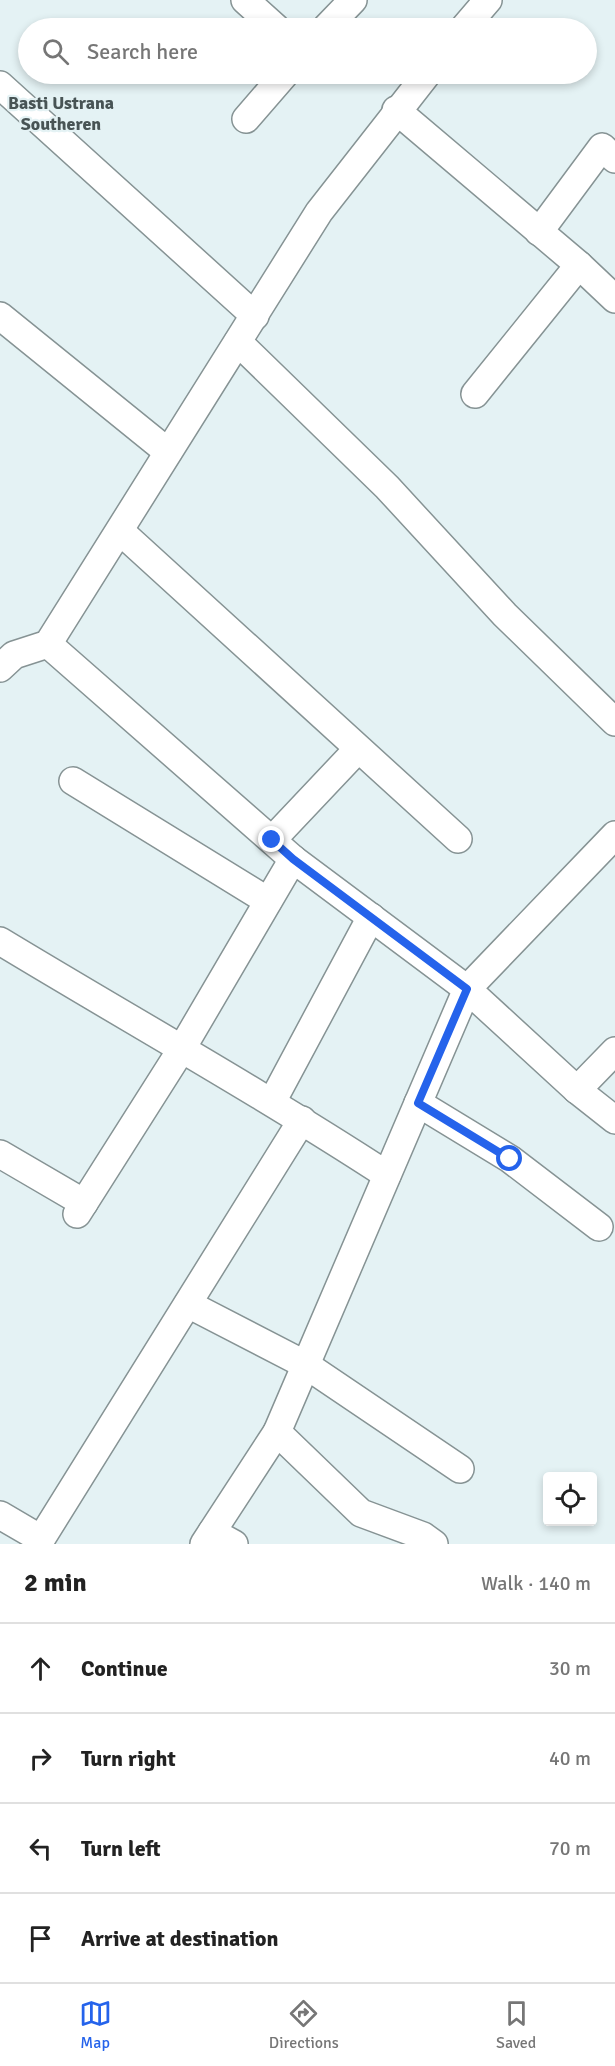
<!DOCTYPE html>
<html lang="en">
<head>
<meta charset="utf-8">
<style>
	body { margin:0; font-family:Signika,sans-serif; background:#f6f6f6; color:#222 }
	.controls { position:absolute; right:18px; bottom:18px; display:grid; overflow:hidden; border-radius:6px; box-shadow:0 3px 9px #0003 }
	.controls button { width:54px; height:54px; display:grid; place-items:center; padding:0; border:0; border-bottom:2px solid #e0e0e0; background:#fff; color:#222; font:30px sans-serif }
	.stop { position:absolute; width:18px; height:18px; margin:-14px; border:4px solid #2563eb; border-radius:50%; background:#fff }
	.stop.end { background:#2563eb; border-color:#fff; box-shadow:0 2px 6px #0008 }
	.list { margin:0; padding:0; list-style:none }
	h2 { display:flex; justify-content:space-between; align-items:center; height:78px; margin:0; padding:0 24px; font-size:26px }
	h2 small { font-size:20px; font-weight:400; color:#767676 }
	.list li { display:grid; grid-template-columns:39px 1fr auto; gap:18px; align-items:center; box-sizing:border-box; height:90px; padding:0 24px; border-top:2px solid #e0e0e0 }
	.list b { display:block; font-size:22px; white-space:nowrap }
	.list em { font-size:20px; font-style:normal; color:#767676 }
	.icon { flex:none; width:33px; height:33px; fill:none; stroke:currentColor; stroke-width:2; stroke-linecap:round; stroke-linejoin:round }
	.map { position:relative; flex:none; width:615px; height:1544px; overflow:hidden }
	.search { position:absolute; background:#fff; box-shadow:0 3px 9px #0003; left:18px; right:18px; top:18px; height:66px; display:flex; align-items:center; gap:15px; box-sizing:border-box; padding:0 21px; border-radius:33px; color:#767676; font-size:22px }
	.sheet { height:438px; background:#fff }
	nav { display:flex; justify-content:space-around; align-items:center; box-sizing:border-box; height:84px; border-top:2px solid #e0e0e0; background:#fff; font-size:16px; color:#767676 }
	nav a { display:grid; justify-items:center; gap:3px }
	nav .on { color:#2563eb }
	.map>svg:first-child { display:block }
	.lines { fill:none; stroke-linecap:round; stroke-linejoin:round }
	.minor-casing { stroke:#869394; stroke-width:30 }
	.minor { stroke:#fff; stroke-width:27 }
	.route { stroke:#2563eb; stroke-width:8 }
	.labels { text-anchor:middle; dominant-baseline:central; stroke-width:4.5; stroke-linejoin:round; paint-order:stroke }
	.neighbourhood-label { font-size:18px; font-weight:bold; fill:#485455; stroke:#e4f2f4 }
</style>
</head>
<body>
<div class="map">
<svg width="615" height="1544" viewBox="0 0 615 1544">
	<rect width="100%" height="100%" fill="#e4f2f4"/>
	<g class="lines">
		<g class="minor-casing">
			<g id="minor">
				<polyline points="245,0 276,28"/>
				<polyline points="326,28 353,0"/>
				<polyline points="464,28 488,0"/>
				<polyline points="0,85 255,316"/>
				<polyline points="396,110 579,265 615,299"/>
				<polyline points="246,119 285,74"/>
				<polyline points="539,232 602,147 615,159"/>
				<polyline points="0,316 168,452"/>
				<polyline points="238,342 387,487 505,615 615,722"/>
				<polyline points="475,394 579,265"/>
				<polyline points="120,531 458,839"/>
				<polyline points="48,644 293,859 467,989 577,1090 615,1120"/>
				<polyline points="0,668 14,655 48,644 319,212 427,74"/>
				<polyline points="73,781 268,901"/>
				<polyline points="272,840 358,749"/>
				<path d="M0,941c129,78 261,152 387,234"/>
				<polyline points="577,1090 615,1051"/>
				<polyline points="272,1102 371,917"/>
				<polyline points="418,1103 510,1159 599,1227"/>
				<polyline points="0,1154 84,1203"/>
				<polyline points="77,1214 181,1050 293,859"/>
				<polyline points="188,1304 306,1365 460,1469"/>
				<polyline points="277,1432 361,1513 423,1536 434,1544"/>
				<polyline points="0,1515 41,1539"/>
				<polyline points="212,1532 234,1544"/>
				<polyline points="38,1544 302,1120"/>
				<polyline points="204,1544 277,1432 467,989 615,835"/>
			</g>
		</g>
		<use href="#minor" class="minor"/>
	</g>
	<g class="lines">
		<polyline class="route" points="272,840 293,859 467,989 418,1103 510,1159"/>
	</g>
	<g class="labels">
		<g class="neighbourhood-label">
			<text x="61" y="103">Basti Ustrana<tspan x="61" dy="21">Southeren</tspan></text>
		</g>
	</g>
</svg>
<div class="controls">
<button><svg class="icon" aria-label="locate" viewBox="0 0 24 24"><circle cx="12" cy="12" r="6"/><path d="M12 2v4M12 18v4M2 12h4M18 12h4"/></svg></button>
</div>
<div class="stop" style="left:510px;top:1159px"></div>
<div class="stop end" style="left:272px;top:840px"></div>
<div class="search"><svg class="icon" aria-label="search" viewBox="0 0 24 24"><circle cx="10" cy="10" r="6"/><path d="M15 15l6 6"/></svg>Search here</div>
</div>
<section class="sheet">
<h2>2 min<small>Walk · 140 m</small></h2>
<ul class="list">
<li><svg class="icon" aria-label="ahead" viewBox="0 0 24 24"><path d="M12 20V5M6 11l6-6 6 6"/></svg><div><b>Continue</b></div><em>30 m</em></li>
<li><svg class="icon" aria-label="right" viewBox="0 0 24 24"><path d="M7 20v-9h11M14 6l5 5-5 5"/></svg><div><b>Turn right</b></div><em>40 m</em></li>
<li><svg class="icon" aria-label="left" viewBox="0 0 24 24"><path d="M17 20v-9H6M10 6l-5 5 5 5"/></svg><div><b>Turn left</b></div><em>70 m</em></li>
<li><svg class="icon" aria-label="arrive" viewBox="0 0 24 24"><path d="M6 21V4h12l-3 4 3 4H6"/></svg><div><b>Arrive at destination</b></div></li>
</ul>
</section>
<nav>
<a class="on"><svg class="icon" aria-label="map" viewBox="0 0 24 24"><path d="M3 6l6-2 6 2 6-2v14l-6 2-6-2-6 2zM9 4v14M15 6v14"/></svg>Map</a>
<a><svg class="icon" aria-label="directions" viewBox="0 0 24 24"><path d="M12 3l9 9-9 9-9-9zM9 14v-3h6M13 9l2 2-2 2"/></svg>Directions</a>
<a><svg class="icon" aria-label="saved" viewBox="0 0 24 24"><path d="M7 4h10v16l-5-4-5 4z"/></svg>Saved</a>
</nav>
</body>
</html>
